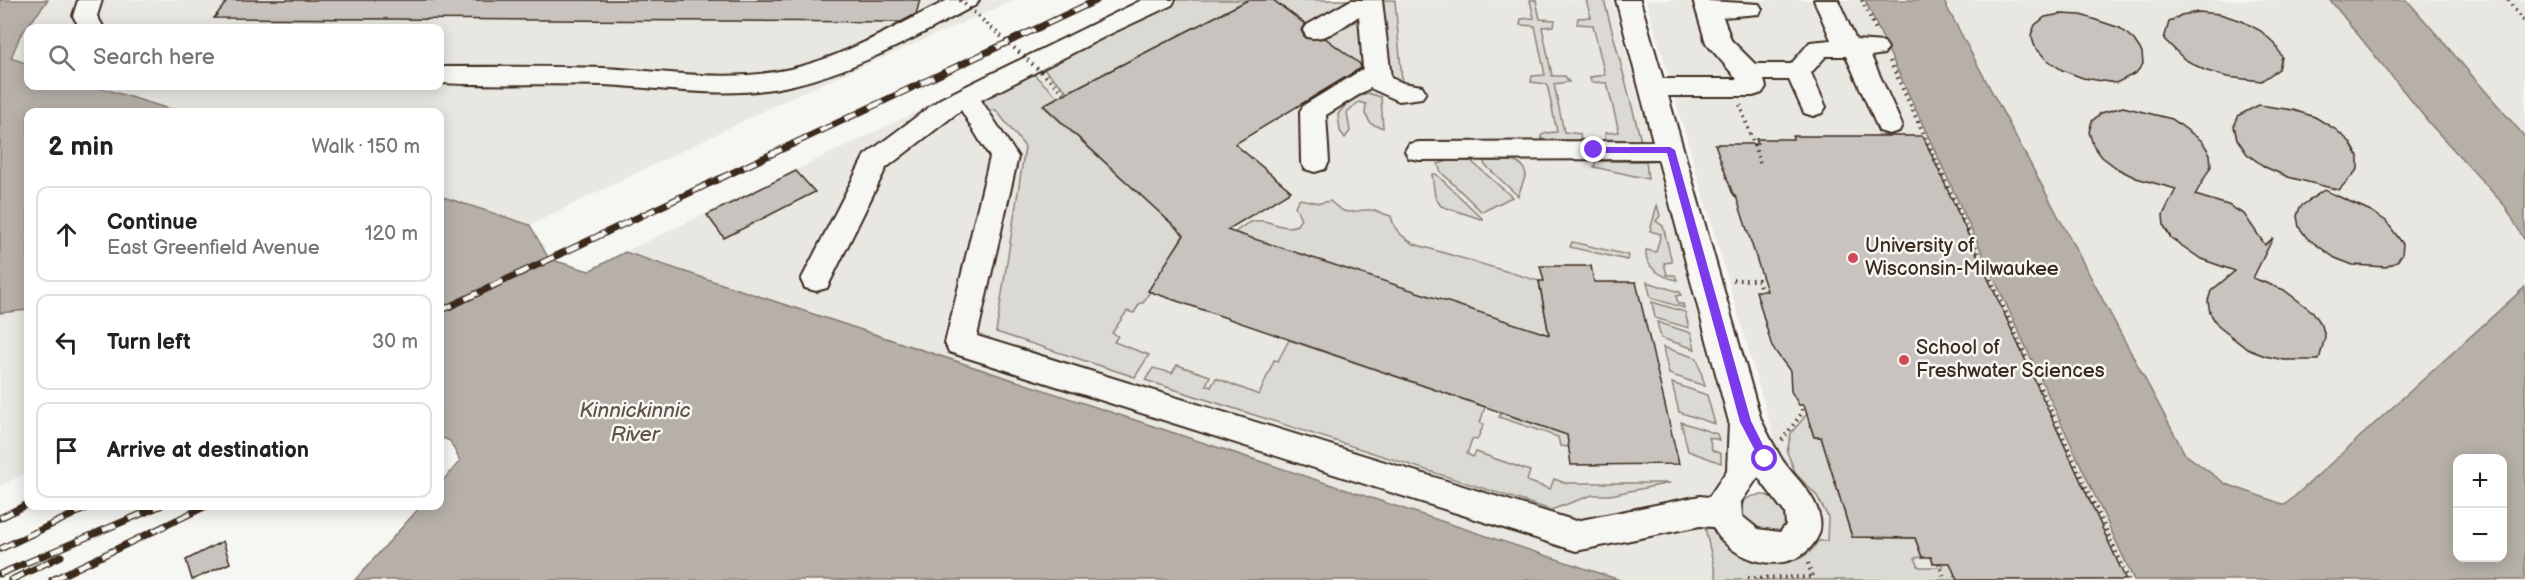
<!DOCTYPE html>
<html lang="en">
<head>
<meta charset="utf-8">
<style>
	body { margin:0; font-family:"Balsamiq Sans",sans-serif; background:#f2f2f2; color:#222 }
	.controls { position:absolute; right:18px; bottom:18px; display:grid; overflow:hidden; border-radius:12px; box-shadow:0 3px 15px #0003 }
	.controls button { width:54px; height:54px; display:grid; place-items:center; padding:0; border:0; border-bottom:2px solid #e0e0e0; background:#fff; color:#222; font:30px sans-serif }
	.stop { position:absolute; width:18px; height:18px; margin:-14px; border:4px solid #7c3aed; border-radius:50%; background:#fff }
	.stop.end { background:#7c3aed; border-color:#fff; box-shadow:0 2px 6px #0008 }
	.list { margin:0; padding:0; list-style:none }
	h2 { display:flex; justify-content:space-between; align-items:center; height:78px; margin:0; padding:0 24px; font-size:26px }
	h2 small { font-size:20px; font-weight:400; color:#767676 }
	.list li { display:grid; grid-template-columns:39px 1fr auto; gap:18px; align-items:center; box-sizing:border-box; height:96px; margin:0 12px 12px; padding:0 12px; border:2px solid #e0e0e0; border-radius:12px }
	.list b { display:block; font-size:22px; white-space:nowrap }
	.list p { margin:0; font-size:20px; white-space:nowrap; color:#767676 }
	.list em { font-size:20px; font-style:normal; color:#767676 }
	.icon { flex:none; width:33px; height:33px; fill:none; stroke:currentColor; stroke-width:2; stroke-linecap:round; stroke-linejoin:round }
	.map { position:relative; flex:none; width:2525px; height:580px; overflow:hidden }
	.search { position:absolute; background:#fff; box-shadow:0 3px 15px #0003; left:24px; top:24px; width:420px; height:66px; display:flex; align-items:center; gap:15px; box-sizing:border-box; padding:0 21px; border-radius:12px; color:#767676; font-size:22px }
	.panel { position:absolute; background:#fff; box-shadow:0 3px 15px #0003; left:24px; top:108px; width:420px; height:402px; border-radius:12px }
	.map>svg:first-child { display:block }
	.built { fill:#e8e7e2 }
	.green { fill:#dad9d3; stroke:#8a8278; stroke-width:1.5 }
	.water { fill:#b6b0a9; stroke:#857a71; stroke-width:1.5; fill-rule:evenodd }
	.building { fill:#c8c3be; stroke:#3b2a1e; stroke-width:1.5 }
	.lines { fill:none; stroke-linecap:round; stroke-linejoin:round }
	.minor-casing { stroke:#3b2a1e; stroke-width:4 }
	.path { stroke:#3b2a1e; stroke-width:4; stroke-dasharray:1.5 4.5; stroke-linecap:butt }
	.minor { fill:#f6f6f2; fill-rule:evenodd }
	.rail-casing { stroke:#3b2a1e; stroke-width:7 }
	.rail { stroke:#f6f6f2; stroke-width:4.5; stroke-dasharray:14; stroke-linecap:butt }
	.path-bridge { stroke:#3b2a1e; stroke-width:4; stroke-dasharray:1.5 4.5; stroke-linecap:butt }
	.route { fill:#7c3aed }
	.poi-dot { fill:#d1495b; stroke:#f6f6f2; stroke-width:2 }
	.labels { text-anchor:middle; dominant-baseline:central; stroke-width:5; stroke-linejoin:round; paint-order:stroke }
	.poi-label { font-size:20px; fill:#3b2a1e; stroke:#f6f6f2; text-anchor:start }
	.water-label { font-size:21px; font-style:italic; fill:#605248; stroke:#f6f6f2 }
</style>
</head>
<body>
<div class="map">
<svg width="2525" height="580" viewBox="0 0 2525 580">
	<rect width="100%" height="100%" fill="#f6f6f2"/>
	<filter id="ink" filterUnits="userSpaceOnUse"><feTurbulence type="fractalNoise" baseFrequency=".0167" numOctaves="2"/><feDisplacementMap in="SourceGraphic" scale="12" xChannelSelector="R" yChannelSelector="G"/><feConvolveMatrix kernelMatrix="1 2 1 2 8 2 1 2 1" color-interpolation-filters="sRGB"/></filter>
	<g filter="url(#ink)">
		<g class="built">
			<polygon points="48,0 1015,0 796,95 530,225 440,196 440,112 179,112 95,86 440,86 440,28 28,28 28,64 11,59 20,36"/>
			<polygon points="1150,0 1612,0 1734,449 1720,529 1705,528 1717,580 1620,580 625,252"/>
			<polygon points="1646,0 1865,0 2134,580 1948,580 1943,567 1919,567 1909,542 1818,541 1820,526 1782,465"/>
			<polygon points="1943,0 2330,0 2431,125 2505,206 2525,241 2525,287 2285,505 2226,484 2185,454"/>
			<polygon points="2407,0 2525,0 2525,137"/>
			<polygon points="28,310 28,472 0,486 0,313"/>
		</g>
		<g class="green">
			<polygon points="1174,0 1248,0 1068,92 1039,65"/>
			<polygon points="1273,0 1349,0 1307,25"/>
			<polygon points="1382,0 1395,0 1402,80 1399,82 1390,75"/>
			<polygon points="1530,0 1536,0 1540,19 1555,20 1554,26 1542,27 1552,76 1565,76 1569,82 1554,84 1564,132 1580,134 1581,141 1542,139 1541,136 1545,133 1557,132 1547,84 1531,82 1532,76 1545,75 1535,26 1520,25 1521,19 1534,18"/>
			<polygon points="1586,0 1604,0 1641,141 1605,139 1605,133 1619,132 1607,83 1591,82 1590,77 1605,75 1593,25 1577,24 1578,18 1591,17"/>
			<polygon points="1358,20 1362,20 1366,69 1324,38"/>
			<polygon points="1029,70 1058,97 1043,106 1184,235 1143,303 1140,303 1134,313 1127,311 1112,333 1118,336 1114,342 1149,355 1135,377 996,332 1025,147 996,110 985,111 981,103 983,93"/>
			<polygon points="1367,93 1381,97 1383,128 1371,124 1365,114 1366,104 1359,102 1347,112 1350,131 1345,138 1340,131 1338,114 1349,101"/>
			<polygon points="1448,161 1471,161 1512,197 1482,212 1441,172 1438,164"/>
			<polygon points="1485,161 1512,161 1522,165 1526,174 1518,196 1484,164"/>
			<polygon points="1596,161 1646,161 1648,179 1594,167"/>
			<polygon points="1432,174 1436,174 1484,220 1441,206 1435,197"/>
			<path d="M1299,199l21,4 10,-2c19,18 20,8 41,9 7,0 13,5 20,6 3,14 10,20 23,28l125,37 10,54 -315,-102c5,-4 11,-9 17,-11 17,-6 29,10 46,3l4,-6 -6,-13z"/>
			<path d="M1657,205l3,11 -4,5 7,5 9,36 -8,1 3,12h8l2,5c-16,-3 -33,-13 -31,-30l10,2 5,-18 -11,-3z"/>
			<polygon points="1572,242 1628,255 1627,260 1570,247"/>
			<polygon points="1647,282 1680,292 1681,295 1676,296 1678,304 1683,304 1684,308 1651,298"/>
			<polygon points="1652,302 1685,312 1689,328 1655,318"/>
			<polygon points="1657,322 1691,333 1695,349 1661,338"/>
			<polygon points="1289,340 1485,407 1480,423 1484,424 1477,440 1472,439 1467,454 1473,457 1476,452 1530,471 1527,481 1550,489 1554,479 1565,483 1670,483 1610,495 1592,495 1551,510 1145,380 1153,368 1172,373 1177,365 1210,376 1206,385 1211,387 1216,378 1259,395 1274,360 1278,361"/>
			<polygon points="1663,347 1697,358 1705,386 1669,374"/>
			<polygon points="1672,383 1707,395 1715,424 1679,412"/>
			<polygon points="1501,413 1567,435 1569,447 1560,446 1558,437 1499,417"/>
			<path d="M1807,414l7,23h7l31,100 63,1 7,19 -7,1 4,9h24l-2,-4 8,-5 8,22h-240l-12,-52c4,0 10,0 14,1 30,8 43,43 79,30 10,-4 14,-9 20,-18h9l1,-24 -11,-21 -21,-22 -9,-22 4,-19z"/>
			<polygon points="1681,422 1717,434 1719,440 1709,437 1712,450 1721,454 1721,463 1688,451"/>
			<path d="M1766,495l16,8 8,28 -21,8 -29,-20c0,-19 7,-25 26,-24z"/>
		</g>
		<g class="water">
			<polygon points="0,0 48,0 20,36 11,58 28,64 28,86 95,86 179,112 28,112 28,310 0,313"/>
			<path d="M1865,0h78l242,454 41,30 59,21 240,-218v293h-391zM2458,458h44v100h-44z"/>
			<polygon points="2330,0 2407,0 2525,137 2525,241 2505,206 2431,125"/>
			<polygon points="440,196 530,225 549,259 589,271 625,252 1620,580 355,580 421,506 440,506 440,484 460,461 450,441 440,437"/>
		</g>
		<g class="building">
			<polygon points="228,0 920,0 916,14 901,22 214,18"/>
			<polygon points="1248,0 1273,0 1305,24 1301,30 1305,38 1325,38 1360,64 1361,68 1235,144 1291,191 1227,230 1549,335 1539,281 1544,281 1540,266 1591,266 1594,282 1636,282 1679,464 1571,465 1567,435 1148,291 1184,235 1043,105"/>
			<polygon points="2198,12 2220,14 2242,21 2261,31 2275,44 2282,57 2279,69 2261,81 2227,77 2204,70 2184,59 2164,39 2169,22 2181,15"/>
			<polygon points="2061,14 2081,15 2120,28 2134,40 2142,52 2143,64 2136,73 2116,83 2083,78 2062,70 2046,59 2035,47 2031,35 2035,25 2045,17"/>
			<polygon points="2259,105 2293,110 2315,117 2335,129 2350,142 2358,156 2358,169 2339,190 2288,177 2265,167 2247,154 2237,139 2234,126 2239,115"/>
			<polygon points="2123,107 2172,119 2202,141 2210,154 2211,166 2195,195 2228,205 2244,214 2265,245 2273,238 2253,278 2284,290 2313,312 2322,325 2325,337 2319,360 2284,360 2265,356 2247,349 2218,326 2210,313 2208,301 2211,291 2235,271 2201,259 2171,238 2164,226 2163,215 2176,189 2136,178 2118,169 2102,157 2093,145 2089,132 2092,121 2101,113"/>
			<polygon points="1793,136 1923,136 2126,580 1957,580 1950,563 1933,563 1931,557 1922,557 1915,538 1852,537 1821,437 1814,437 1804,405 1799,405 1791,391 1790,371 1772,347 1756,291 1767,291 1737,199 1732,192 1715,144 1758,144 1756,139 1793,139"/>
			<polygon points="796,171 815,192 724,238 707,215"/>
			<polygon points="2324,190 2371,211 2386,221 2403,244 2402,254 2397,262 2386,267 2353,265 2335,258 2307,238 2299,227 2297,216 2300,207"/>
			<polygon points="223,541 230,563 192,580 186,560"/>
		</g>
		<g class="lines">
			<g class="minor-casing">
				<g id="minor">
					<polygon points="78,0 102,0 97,16 104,28 80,28 73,16"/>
					<path d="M948,0h31l-3,5c-59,31 -118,65 -183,80 -63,15 -126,3 -190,0 -54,-2 -109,1 -163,-2v-16c55,0 109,-1 164,1 62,3 124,15 186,1 55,-12 107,-44 158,-69z"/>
					<path d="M1142,0h33l-3,5 -60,28 -131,67 37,57 -41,179 599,185 124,-25 9,1 18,-27 2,-48 -71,-263 -239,1 -10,-2 -4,-7 4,-7 10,-2 234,-1 -37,-141h24l23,79h74l-31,-36 -13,-43 66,4 3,5 -3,5 -36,3 8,23 24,24h36l19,-22 21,-2 -17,-40h24l18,40 28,2 4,6 -4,6 -13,2 31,69 -3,6 -10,3 -10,-3 -33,-75h-20l-15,17 15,34 -4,6 -9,3 -9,-3 -15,-33h-25l2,7 -4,6 -9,3h-85l93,324c7,14 14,28 22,41 13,18 33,34 37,58 2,11 -2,20 -10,29 -27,29 -81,12 -97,-21l-13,-1 -124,25 -627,-199 -4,-9 45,-186 -29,-47 -75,58 -59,120 -11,3 -11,-3 -4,-8 64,-125 75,-56zM1758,477l27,36 1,12 -6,7 -22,-3 -16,-13 -1,-14z"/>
					<path d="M1351,0h31l9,78 12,5 19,3 4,6 -4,6 -23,3 -29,-13 -44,27 3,47 -4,7 -10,3 -10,-3 -4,-7 -1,-51 4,-6 59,-36 -4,-53c-16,10 -33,26 -52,21l-4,-6 4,-6z"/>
				</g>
			</g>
			<g class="path">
				<polyline points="1862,0 1877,32"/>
				<polyline points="2508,0 2525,24"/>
				<polyline points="1890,61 2129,580"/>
				<polyline points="1740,105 1760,163"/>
				<polyline points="1733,280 1758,280 1761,291"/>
				<polyline points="1782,440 1802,413 1802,405"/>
				<polyline points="1808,563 1813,580"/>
				<polyline points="1939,563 1945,580"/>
				<polyline points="1748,578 1812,577"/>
			</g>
			<use href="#minor" class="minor"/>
			<g class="rail-casing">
				<g id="rail">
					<polyline points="440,311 1097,0"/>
					<polyline points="0,518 28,504"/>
					<polyline points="0,549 91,506"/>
					<polyline points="0,574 160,506"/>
					<polyline points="11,580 61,556"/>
					<polyline points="52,580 206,506"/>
				</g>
			</g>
			<use href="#rail" class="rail"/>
			<polyline class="path-bridge" points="960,0 1065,93"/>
		</g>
	</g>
	<polygon class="route" points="1594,147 1670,147 1675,150 1751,421 1770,459 1769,462 1761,462 1740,422 1667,153 1594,153 1590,150"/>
	<g class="poi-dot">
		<circle cx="1853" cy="258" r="6"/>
		<circle cx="1904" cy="360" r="6"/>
	</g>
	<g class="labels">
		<g class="poi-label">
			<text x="1865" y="246">University of<tspan x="1865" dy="23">Wisconsin-Milwaukee</tspan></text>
			<text x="1916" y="348">School of<tspan x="1916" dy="23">Freshwater Sciences</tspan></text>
		</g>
		<g class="water-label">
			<text x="635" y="410">Kinnickinnic<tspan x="635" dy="24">River</tspan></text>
		</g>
	</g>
</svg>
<div class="controls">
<button>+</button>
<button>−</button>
</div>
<div class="stop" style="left:1765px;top:459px"></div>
<div class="stop end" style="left:1594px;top:150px"></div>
<div class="search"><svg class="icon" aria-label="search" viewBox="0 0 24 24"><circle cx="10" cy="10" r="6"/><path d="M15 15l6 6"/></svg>Search here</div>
<section class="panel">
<h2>2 min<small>Walk · 150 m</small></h2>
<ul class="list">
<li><svg class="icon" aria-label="ahead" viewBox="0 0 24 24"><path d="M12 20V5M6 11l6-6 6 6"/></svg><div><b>Continue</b><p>East Greenfield Avenue</p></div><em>120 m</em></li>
<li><svg class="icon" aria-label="left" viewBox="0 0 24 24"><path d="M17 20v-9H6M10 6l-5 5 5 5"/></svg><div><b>Turn left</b></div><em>30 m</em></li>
<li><svg class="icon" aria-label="arrive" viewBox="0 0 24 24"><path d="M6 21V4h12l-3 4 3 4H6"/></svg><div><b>Arrive at destination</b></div></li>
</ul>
</section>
</div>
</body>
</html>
